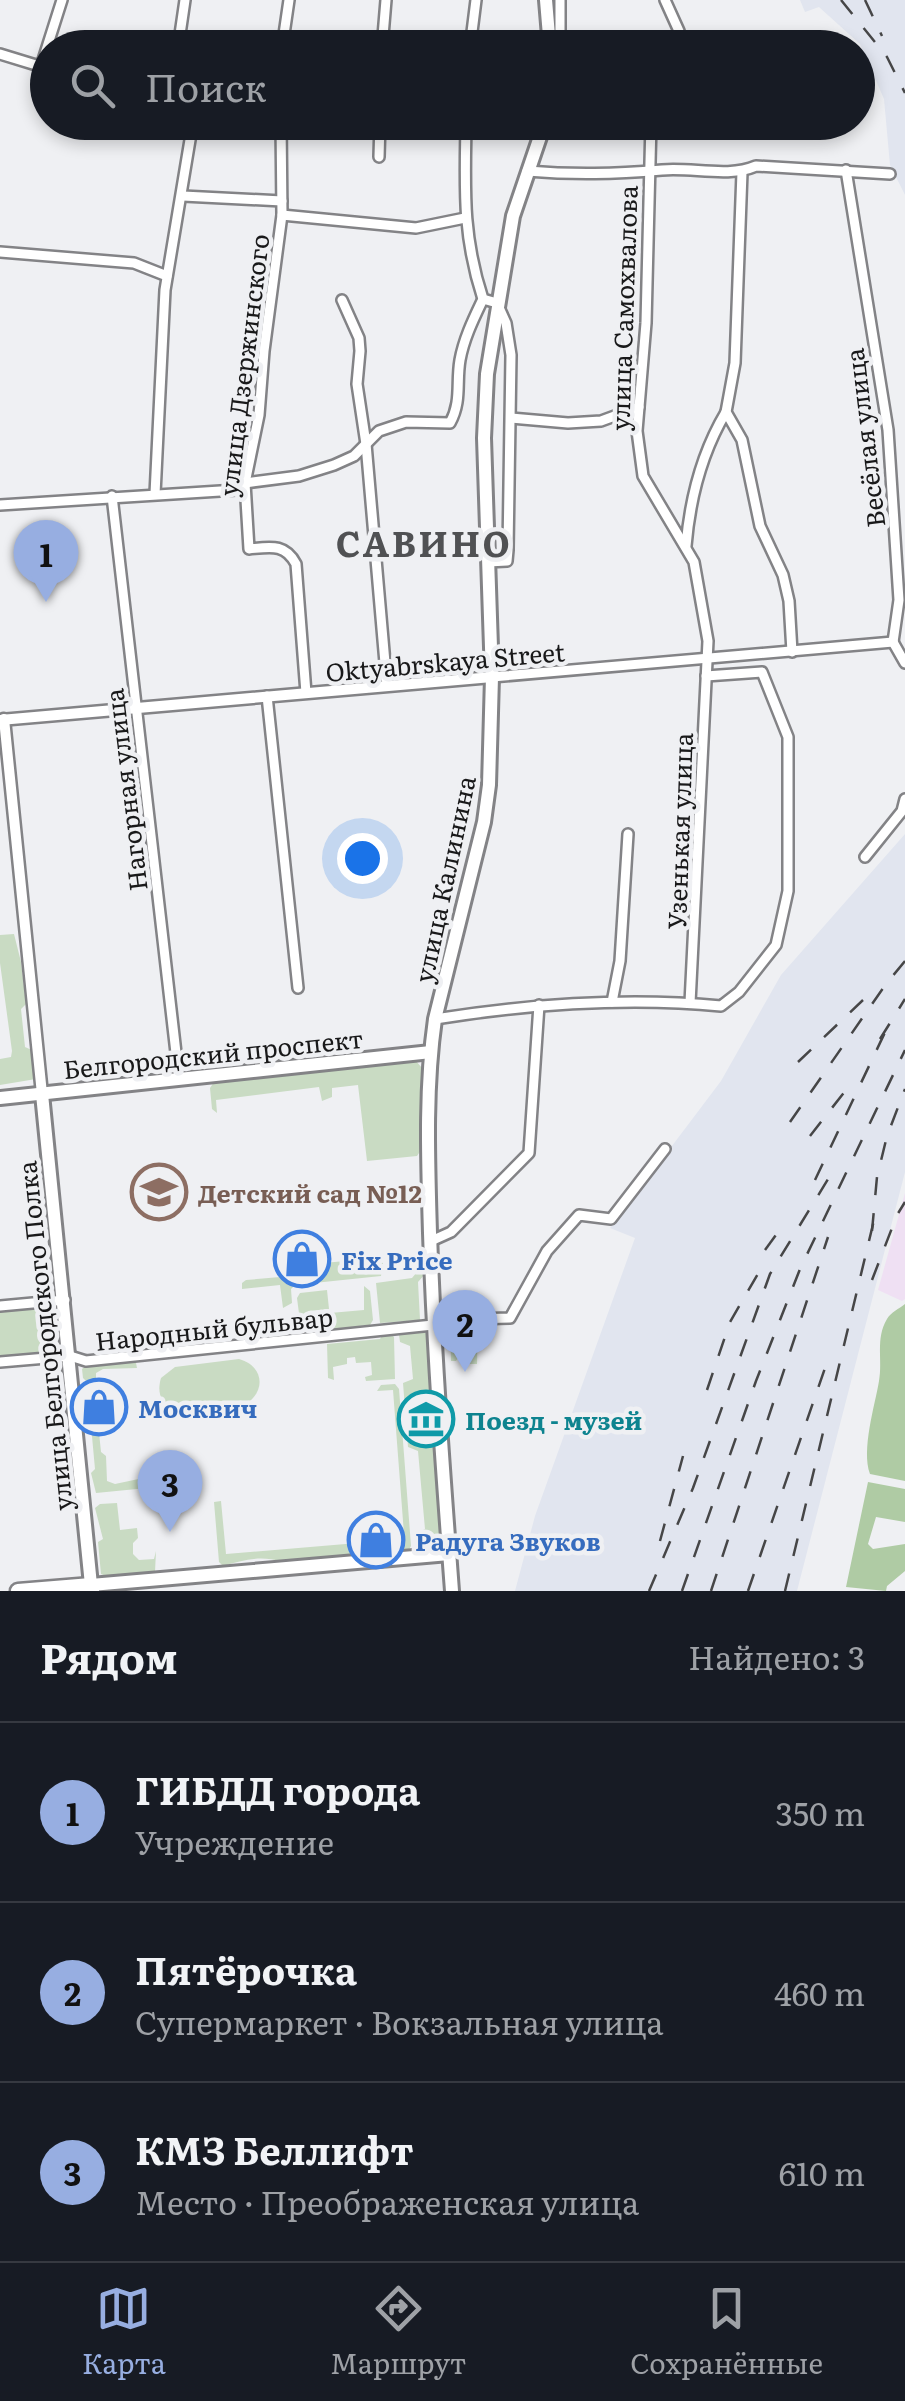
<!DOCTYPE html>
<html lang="ru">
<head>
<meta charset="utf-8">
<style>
	body { margin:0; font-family:Literata,serif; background:#242831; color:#f1f3f6 }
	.you { position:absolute; left:362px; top:858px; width:35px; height:35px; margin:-25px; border:8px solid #fff; border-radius:50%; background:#1a73e8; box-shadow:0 0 0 15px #1a73e833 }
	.badge { display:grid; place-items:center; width:65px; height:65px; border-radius:50%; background:#97aee1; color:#111; font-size:32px; font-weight:700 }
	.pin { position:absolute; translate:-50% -82px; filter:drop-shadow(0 2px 5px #0008) }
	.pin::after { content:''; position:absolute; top:52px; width:35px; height:30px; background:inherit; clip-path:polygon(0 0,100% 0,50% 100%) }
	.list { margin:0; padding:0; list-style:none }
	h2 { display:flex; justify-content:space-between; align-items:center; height:130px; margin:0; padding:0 40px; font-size:42px }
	h2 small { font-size:32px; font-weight:400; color:#9ea1a6 }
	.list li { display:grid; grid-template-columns:65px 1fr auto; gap:30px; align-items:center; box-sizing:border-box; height:180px; padding:0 40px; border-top:2px solid #363941 }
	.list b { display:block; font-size:38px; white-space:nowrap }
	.list p { margin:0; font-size:32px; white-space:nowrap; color:#9ea1a6 }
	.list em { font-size:32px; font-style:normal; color:#9ea1a6 }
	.icon { flex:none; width:55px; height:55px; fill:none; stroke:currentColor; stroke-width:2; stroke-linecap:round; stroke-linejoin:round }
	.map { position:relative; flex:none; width:905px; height:1591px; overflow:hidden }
	.search { position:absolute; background:#171b24; box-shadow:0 5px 15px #0003; left:30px; right:30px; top:30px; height:110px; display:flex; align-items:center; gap:25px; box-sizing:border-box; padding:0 35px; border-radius:55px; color:#9ea1a6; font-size:38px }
	.sheet { height:670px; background:#171b24 }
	nav { display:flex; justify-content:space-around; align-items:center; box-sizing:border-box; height:140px; border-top:2px solid #363941; background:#171b24; font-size:28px; color:#9ea1a6 }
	nav a { display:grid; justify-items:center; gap:5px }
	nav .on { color:#97aee1 }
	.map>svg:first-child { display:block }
	.built { fill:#e1e5ef }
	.industrial { fill:#efe0f3 }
	.green { fill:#c9dbc3 }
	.forest { fill:#afcba4 }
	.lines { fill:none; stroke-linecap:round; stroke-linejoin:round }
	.minor-casing { stroke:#838386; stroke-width:14 }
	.tertiary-casing { stroke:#838386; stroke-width:15 }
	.secondary-casing { stroke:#838386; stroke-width:18 }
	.primary-casing { stroke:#838386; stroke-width:19 }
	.minor { stroke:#fff; stroke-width:9 }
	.tertiary { stroke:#fff; stroke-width:10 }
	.secondary { stroke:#fff; stroke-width:12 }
	.primary { stroke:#fff; stroke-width:14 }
	.rail { stroke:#464647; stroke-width:2.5; stroke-dasharray:18 18; stroke-linecap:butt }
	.labels { text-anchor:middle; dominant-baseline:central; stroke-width:9; stroke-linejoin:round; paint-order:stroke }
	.street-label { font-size:25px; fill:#19191a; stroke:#eff0f3 }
	.education-label { font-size:25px; font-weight:bold; fill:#785e54; stroke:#eff0f3; text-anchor:start }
	.shop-label { font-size:25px; font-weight:bold; fill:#366cbe; stroke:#eff0f3; text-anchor:start }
	.culture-label { font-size:25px; font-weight:bold; fill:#0d838f; stroke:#eff0f3; text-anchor:start }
	.district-label { font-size:35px; font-weight:bold; letter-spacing:2.5px; fill:#505153; stroke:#eff0f3 }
</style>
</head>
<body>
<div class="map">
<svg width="905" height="1591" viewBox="0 0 905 1591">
	<rect width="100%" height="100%" fill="#eff0f3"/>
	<g class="built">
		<polygon points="800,0 905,0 905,195 890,165 884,99 860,44 819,7 805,12"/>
		<polygon points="905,834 905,1172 797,1591 515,1591 535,1516 635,1238 610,1228 721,1081 781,975"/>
	</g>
	<polygon class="industrial" points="905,1193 905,1299 902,1301 878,1290"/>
	<g class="green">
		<polygon points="14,934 21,962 26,1004 21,1009 25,1047 34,1051 36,1079 0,1085 0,1059 11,1057 12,1051 0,963 0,935"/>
		<polygon points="416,1061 422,1068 421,1150 417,1156 367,1161 358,1085 332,1088 332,1097 322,1101 319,1087 216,1100 217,1113 212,1109 210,1088 214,1082"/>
		<polygon points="421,1253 424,1255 425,1274 418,1282 420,1320 380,1323 376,1283 412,1278 418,1271 418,1256"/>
		<polygon points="377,1258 383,1262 381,1276 295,1285 291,1289 292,1303 283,1308 280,1285 242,1289 242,1283 246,1280 315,1274 324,1263"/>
		<polygon points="364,1286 370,1291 373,1320 370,1325 306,1332 301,1329 297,1298 300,1293 327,1290 329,1309 308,1311 309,1322 330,1321 330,1313 364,1310"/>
		<polygon points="49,1305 51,1319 44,1322 40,1332 45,1339 53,1341 55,1357 0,1361 0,1310"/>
		<polygon points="478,1324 477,1364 460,1364 463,1359 459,1356 456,1361 451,1361 450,1325"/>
		<polygon points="421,1330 427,1334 442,1543 437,1549 419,1550 414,1534 425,1529 418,1451 408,1447 403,1383 413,1379 410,1346 400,1342 399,1335"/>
		<polygon points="390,1333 394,1337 395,1379 366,1381 365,1377 372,1375 371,1362 356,1363 355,1357 347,1358 347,1364 333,1367 334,1380 328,1378 327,1344 380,1339 383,1334"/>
		<path d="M239,1359c22,6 28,28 10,43 -25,9 -102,23 -88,-24l14,-11z"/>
		<polygon points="131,1361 136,1363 137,1368 103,1369 96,1373 96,1387 100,1398 96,1403 101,1452 106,1456 107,1481 115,1484 148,1477 149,1485 147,1488 96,1493 91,1473 95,1469 87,1382 83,1378 82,1369 87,1365"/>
		<polygon points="395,1384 399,1389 411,1546 408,1551 388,1550 386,1536 404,1534 393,1390 377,1391 381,1385"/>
		<path d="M221,1501l5,53 155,-13 2,9 -5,4 -96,8c-21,-7 -39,-2 -59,4l-4,-4 -5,-60z"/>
		<polygon points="117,1503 120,1530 137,1528 138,1538 133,1543 133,1554 139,1560 154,1559 156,1551 155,1572 106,1576 101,1574 98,1542 103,1539 95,1508 100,1504"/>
	</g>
	<g class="forest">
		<path d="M905,1304v177l-35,-7c-9,-24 5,-69 9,-93 4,-21 -4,-42 8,-62 4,-7 12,-10 18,-15z"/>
		<polygon points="868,1482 905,1489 905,1522 876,1517 868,1544 873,1549 905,1544 905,1571 887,1586 886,1591 846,1587"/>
	</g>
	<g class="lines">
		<g class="minor-casing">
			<g id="minor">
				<polyline points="665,0 679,31 674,48"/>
				<polyline points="550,45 560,35 560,0"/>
				<polyline points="178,48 185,0"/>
				<polyline points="282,48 289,0"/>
				<polyline points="382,48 386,0"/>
				<polyline points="470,48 476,0"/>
				<polyline points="0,54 36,65 42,63 62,0"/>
				<path d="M281,122l1,93 -18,136 -5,64 -14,68 4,66c21,-2 36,-6 47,15l10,129"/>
				<path d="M466,122c-1,66 -4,113 17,177l14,4 9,20 5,32 -3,195 -1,11 -19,1"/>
				<polyline points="651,122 646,323 637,431 643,476 694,562 708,641 690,1003"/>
				<polyline points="379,157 380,122"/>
				<polyline points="846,170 888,430 899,600 893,642"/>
				<path d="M527,171c49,4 86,3 135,-1 30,-3 66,8 94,-4l134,8"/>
				<polyline points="742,172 735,363 726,412 742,440 760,526 783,575 789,601 792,652"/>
				<polyline points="183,196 282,201"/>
				<polyline points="282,215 416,228 465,218"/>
				<polyline points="0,252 134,263 167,276"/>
				<polyline points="342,300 359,338 360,351 357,384 366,444 387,686"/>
				<polyline points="511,418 568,423 601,421 639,407"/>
				<polyline points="155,494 165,290 193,122"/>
				<polyline points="112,496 179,1079"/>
				<path d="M0,505l236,-15 9,-7 54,-7 35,-11 20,-9 25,-25 27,-9 44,1c12,-22 6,-40 10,-63 4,-22 14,-42 23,-61"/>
				<path d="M686,546c4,-48 15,-92 40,-134"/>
				<polyline points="893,642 905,663"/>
				<polyline points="492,677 893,642"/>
				<polyline points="267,696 298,988"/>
				<polyline points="865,857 902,811 905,799"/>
				<polyline points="612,1002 620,961 628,834"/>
				<path d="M435,1019c95,-15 190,-22 286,-13l18,-14 37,-47 12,-54v-154l-26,-65 -56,4"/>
				<polyline points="431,1241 451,1232 529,1153 539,1005"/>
				<polyline points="0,1306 65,1300"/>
				<polyline points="433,1320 510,1318 547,1251 579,1215 611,1219 665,1149"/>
				<polyline points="0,1362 70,1356 86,1361 433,1325"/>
			</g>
		</g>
		<g class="tertiary-casing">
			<g id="tertiary">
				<polyline points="4,719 42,1094"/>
				<polyline points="0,720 492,677"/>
			</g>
		</g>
		<g class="secondary-casing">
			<g id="secondary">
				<polyline points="546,0 550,48"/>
				<polyline points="42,1094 91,1585 449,1554"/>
				<polyline points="0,1098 431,1052"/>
				<path d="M452,1591c-9,-120 -18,-239 -22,-358 -2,-71 -5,-144 5,-214l49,-197 5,-37 3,-108 -8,-239 3,-64 26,-158 32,-94"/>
			</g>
		</g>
		<g class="primary-casing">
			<polyline id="primary" points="18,1591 91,1585 92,1591"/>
		</g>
		<use href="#minor" class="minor"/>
		<use href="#tertiary" class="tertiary"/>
		<use href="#secondary" class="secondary"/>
		<use href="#primary" class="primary"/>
		<g class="rail">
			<polyline points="841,0 887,57 905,93"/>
			<polyline points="865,0 882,36"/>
			<polyline points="880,1039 905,999"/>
			<polyline points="798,1062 863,1000"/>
			<polyline points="790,1122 886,984 905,961"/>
			<polyline points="810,1136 853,1081"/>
			<polyline points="815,1180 888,1026"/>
			<polyline points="872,1231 877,1177 887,1136 905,1089"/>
			<polyline points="765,1250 786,1221"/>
			<polyline points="872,1280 897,1215 905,1202"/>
			<polyline points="707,1390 730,1322 759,1272"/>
			<polyline points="660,1541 683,1456"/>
			<polyline points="649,1591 693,1488 770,1274 833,1171"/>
			<polyline points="682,1591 756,1381 800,1269 905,1050"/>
			<polyline points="711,1591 828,1237"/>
			<polyline points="748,1591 825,1368"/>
			<polyline points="785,1591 874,1220"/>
		</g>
	</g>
	<defs>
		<g id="school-ring" transform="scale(2.875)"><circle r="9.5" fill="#eff0f3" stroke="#8d6e63" stroke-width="1.5"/><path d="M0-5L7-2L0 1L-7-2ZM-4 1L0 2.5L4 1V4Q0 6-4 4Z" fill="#8d6e63"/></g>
		<g id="shop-ring" transform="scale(2.875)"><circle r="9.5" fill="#eff0f3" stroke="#3f7fe0" stroke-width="1.5"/><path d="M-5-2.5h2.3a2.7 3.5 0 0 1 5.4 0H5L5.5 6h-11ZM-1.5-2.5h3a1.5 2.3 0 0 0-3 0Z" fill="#3f7fe0"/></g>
		<g id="museum-ring" transform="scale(2.875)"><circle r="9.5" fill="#eff0f3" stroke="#0f9aa8" stroke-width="1.5"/><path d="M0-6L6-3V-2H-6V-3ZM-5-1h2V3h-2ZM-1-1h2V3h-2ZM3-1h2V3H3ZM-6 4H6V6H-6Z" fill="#0f9aa8"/></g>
	</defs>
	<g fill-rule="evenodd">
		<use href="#school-ring" x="159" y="1192"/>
		<use href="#shop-ring" x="302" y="1259"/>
		<use href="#shop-ring" x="99" y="1407"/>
		<use href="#museum-ring" x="426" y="1419"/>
		<use href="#shop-ring" x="376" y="1540"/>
	</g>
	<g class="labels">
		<g class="street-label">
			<text transform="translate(623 308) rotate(-88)">улица Самохвалова</text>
			<text transform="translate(243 365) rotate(-83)">улица Дзержинского</text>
			<text transform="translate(864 438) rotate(-97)">Весёлая улица</text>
			<text transform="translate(445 661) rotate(-5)">Oktyabrskaya Street</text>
			<text transform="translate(125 790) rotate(-97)">Нагорная улица</text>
			<text transform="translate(679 831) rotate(-88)">Узенькая улица</text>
			<text transform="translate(444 879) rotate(-78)">улица Калинина</text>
			<text transform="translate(213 1053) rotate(-6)">Белгородский проспект</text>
			<text transform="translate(214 1328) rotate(-6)">Народный бульвар</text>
			<text transform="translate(44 1336) rotate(-96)">улица Белгородского Полка</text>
		</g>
		<g class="education-label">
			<text x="198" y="1192">Детский сад №12</text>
		</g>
		<g class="shop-label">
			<text x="341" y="1259">Fix Price</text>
			<text x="138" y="1407">Москвич</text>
			<text x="415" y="1540">Радуга Звуков</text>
		</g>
		<g class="culture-label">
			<text x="465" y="1419">Поезд - музей</text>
		</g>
		<g class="district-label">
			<text x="424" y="542">САВИНО</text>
		</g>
	</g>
</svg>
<div class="you"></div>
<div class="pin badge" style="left:46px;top:602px">1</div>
<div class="pin badge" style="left:465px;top:1372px">2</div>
<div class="pin badge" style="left:170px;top:1532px">3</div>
<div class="search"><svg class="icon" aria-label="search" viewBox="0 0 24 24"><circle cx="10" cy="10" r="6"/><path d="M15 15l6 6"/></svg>Поиск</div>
</div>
<section class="sheet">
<h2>Рядом<small>Найдено: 3</small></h2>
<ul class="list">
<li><span class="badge">1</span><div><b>ГИБДД города</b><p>Учреждение</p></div><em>350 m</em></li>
<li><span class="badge">2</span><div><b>Пятёрочка</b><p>Супермаркет · Вокзальная улица</p></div><em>460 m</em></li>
<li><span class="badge">3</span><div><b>КМЗ Беллифт</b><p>Место · Преображенская улица</p></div><em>610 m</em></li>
</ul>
</section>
<nav>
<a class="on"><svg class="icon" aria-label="map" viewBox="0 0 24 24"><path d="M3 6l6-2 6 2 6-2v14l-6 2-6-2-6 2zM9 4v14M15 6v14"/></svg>Карта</a>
<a><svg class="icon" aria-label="directions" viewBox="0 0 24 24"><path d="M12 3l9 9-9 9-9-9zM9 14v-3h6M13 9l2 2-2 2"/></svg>Маршрут</a>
<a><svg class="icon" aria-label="saved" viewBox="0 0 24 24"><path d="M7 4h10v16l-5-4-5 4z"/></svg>Сохранённые</a>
</nav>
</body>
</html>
